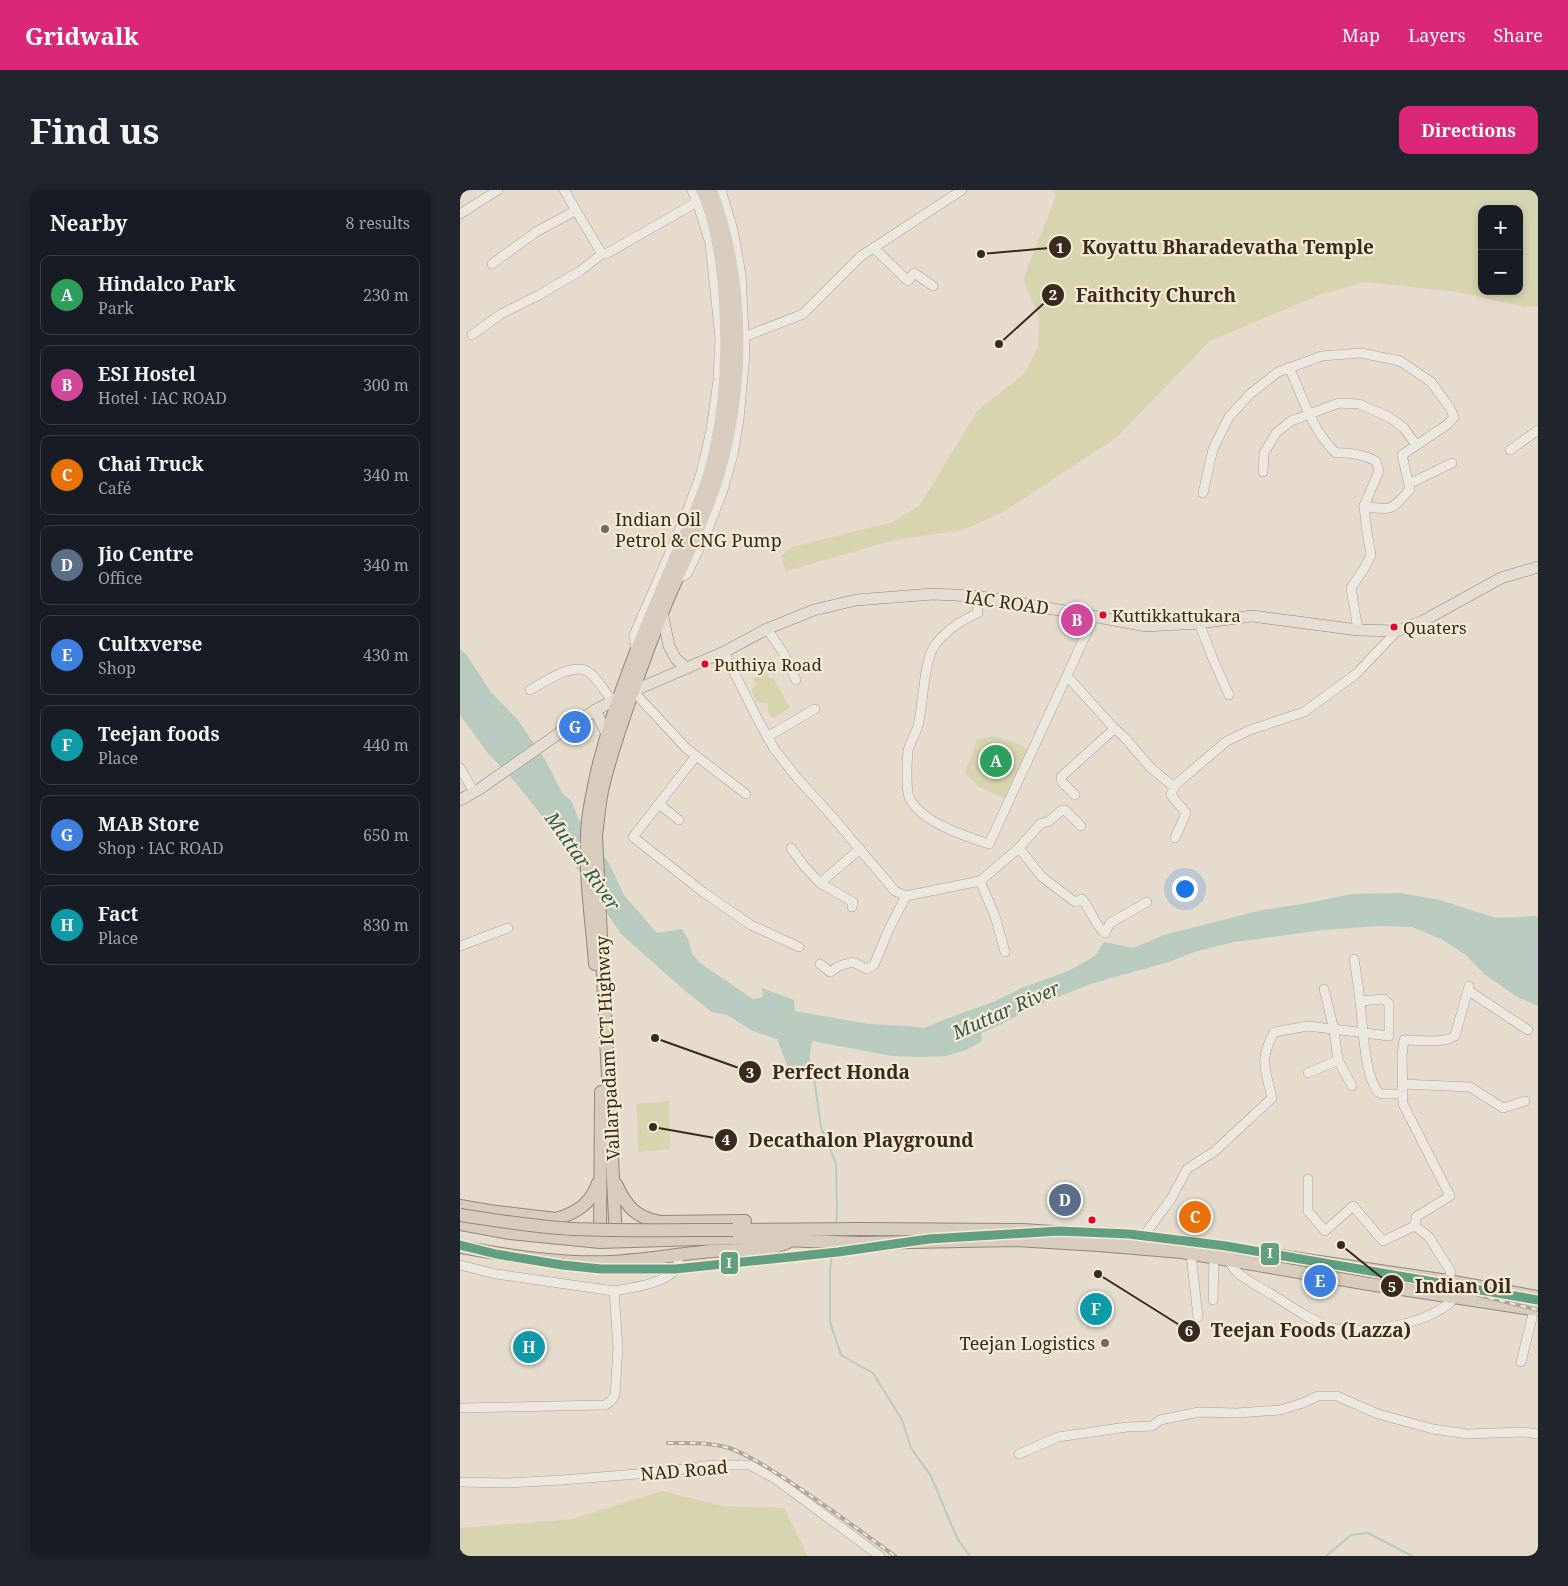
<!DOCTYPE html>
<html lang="en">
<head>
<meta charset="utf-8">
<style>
	body { margin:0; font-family:"Noto Serif",serif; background:#20242c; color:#f1f3f6 }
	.controls { position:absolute; right:15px; top:15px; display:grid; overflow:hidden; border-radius:10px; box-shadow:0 2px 8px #0003 }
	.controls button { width:45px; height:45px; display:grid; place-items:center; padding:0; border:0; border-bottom:1px solid #363941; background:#171b24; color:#f1f3f6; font:25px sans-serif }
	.you { position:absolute; left:724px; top:698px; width:18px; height:18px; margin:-12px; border:4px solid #fff; border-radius:50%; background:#1a73e8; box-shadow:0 0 0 8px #1a73e833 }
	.badge { display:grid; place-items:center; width:32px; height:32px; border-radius:50%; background:#db2777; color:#fff; font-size:16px; font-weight:700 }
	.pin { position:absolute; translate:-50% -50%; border:2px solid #fff; box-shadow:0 1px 5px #0006 }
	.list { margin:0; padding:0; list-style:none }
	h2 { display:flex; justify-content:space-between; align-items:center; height:65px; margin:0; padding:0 20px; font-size:21px }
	h2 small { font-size:16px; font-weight:400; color:#9ea1a6 }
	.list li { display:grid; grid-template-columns:32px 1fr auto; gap:15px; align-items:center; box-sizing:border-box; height:80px; margin:0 10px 10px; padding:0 10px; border:1px solid #363941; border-radius:10px }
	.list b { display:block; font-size:19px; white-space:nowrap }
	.list p { margin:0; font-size:16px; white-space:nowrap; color:#9ea1a6 }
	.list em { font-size:16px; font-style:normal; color:#9ea1a6 }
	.map { position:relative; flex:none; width:1078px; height:1366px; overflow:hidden; border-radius:10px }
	header { display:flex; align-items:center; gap:30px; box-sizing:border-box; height:70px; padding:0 25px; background:#db2777; color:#fff }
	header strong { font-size:24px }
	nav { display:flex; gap:28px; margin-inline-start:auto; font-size:18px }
	.intro { display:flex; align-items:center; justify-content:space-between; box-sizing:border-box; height:120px; padding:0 30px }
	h1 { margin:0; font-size:35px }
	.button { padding:12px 22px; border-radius:10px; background:#db2777; color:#fff; font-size:18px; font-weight:700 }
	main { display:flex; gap:30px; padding:0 30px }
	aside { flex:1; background:#171b24; border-radius:10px; box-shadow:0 2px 8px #0003 }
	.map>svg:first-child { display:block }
	.green { fill:#d7d4b0; fill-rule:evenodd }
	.water { fill:#b9cabf }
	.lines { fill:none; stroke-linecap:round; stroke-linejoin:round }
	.stream { stroke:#b9cabf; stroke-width:2 }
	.minor-casing { stroke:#aaa197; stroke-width:10 }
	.major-casing { stroke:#90877e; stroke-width:12 }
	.highway-casing { stroke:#90877e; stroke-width:14 }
	.minor { stroke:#ede8df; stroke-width:9 }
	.major { stroke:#e5ddd1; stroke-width:11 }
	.highway { stroke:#d8ccbe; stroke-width:12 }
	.rail-casing { stroke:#ada79f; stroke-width:4 }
	.rail { stroke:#f6ead3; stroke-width:2; stroke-dasharray:5.5; stroke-linecap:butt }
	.highway-bridge-casing { stroke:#90877e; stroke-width:14; stroke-linecap:butt }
	.highway-bridge { stroke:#d8ccbe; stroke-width:12 }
	.metro-1-casing { stroke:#f6ead3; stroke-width:12 }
	.metro-1 { stroke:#609f82; stroke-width:9 }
	.poi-dot { fill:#76685c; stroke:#f6ead3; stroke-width:2 }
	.bus-dot { fill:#e4002b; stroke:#f6ead3; stroke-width:2 }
	.labels { text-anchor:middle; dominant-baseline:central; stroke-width:4.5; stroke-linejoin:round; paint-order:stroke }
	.bus-label { font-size:17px; fill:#3a291e; stroke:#f6ead3; text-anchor:start }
	.poi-label { font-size:18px; fill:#3a291e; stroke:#f6ead3; text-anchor:start }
	.street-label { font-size:18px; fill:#3a291e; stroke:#f6ead3 }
	.water-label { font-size:19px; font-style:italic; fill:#2d5a54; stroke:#f6ead3 }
	.leader { fill:none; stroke:#3a291e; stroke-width:2 }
	.callout-dot { fill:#3a291e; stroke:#f6ead3; stroke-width:2 }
	.mark-label { font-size:15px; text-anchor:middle; font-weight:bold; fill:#fff }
	.callout-label { font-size:19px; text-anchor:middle; font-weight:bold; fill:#3a291e; stroke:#f6ead3; stroke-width:4.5; stroke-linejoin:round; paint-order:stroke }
	.line-badge { stroke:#f6ead3; stroke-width:2 }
	.badge-label { font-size:14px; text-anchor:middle; font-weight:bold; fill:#fff }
</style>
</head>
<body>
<header>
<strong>Gridwalk</strong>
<nav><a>Map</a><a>Layers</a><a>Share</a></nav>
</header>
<div class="intro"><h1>Find us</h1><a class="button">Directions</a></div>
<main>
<aside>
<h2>Nearby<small>8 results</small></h2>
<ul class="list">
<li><span class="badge" style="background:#2e9e5b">A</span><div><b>Hindalco Park</b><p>Park</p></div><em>230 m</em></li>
<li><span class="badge" style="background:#d1479c">B</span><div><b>ESI Hostel</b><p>Hotel · IAC ROAD</p></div><em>300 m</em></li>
<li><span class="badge" style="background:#e8710a">C</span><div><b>Chai Truck</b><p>Café</p></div><em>340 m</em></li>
<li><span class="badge" style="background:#5c6f8a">D</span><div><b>Jio Centre</b><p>Office</p></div><em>340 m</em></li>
<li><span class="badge" style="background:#3f7fe0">E</span><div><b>Cultxverse</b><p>Shop</p></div><em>430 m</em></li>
<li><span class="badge" style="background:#0f9aa8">F</span><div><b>Teejan foods</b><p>Place</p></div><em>440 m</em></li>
<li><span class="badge" style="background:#3f7fe0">G</span><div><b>MAB Store</b><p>Shop · IAC ROAD</p></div><em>650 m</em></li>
<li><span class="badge" style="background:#0f9aa8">H</span><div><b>Fact</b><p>Place</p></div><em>830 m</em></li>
</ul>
</aside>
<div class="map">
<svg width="1078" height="1366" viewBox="0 0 1078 1366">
	<rect width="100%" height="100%" fill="#e5dcce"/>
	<g class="green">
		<path d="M594,0h484v116l-14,1 -66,-15 -94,-10 -45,13 -109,46 -94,97 -113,74 -40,18 -68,10 -109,31 -5,-15 11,-9 101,-25 27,-17 57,-94 47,-37 14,-27 1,-30 -16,-38 33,-83zM1022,19h37v82h-37z"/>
		<polygon points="305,480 310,489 313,488 330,518 313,528 308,522 308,514 297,512 291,500 296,494 293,488"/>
		<polygon points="533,546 552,551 568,560 548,610 519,597 505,583 517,549"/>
		<polygon points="209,911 210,959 178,962 177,914"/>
		<polygon points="202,1301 263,1316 324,1318 348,1366 0,1366 0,1338 113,1329"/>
	</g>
	<polygon class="water" points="0,459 6,464 31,502 58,530 86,571 102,603 112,612 118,628 150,675 164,705 197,743 222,739 229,751 232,764 240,773 293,809 303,807 302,798 334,810 335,821 409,834 449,836 465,838 483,830 533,812 564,797 608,781 635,766 644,752 673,758 704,745 802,720 848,713 892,704 940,703 980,710 1036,728 1076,726 1078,728 1078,816 1056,806 1024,784 1006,765 981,749 952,737 920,736 863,740 774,752 734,762 709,772 630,794 576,816 542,834 521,843 522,851 506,860 486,866 461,867 432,866 352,851 350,864 344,881 328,878 317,849 293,841 267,825 252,822 223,799 161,744 82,626 55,592 27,562 0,525"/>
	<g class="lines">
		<g class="stream">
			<polyline points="348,865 354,888 361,937 376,974 377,1025 376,1034"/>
			<polyline points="373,1056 370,1081 370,1132 381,1165 413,1183 442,1230 451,1258 471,1286 497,1348 510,1366"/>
			<polyline points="866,1366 891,1345 908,1343 952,1366"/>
		</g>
		<g class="minor-casing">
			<g id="minor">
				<polyline points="104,0 142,64"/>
				<polyline points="0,24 38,0"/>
				<polyline points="414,58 448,91 454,83 473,96"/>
				<polyline points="32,74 76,42 111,23 115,19"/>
				<polyline points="12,145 41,124 79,105 120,81 142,64 146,64 237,12"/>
				<polyline points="284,147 343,124 401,66 502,0"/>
				<path d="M829,177c13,29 23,64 47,86 14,-1 27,2 40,8l3,10 -15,35 3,26 4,23 -6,12 -14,21 7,42"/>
				<polyline points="1050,260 1078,240"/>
				<polyline points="803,282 804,263 816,243 831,231 879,213 899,214 929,227 944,238 956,255"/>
				<polyline points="949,294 992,273"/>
				<path d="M743,303l10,-44 16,-32 21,-23 28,-22 44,-16 39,-3 39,8 31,21 19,26 4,9 -6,7 -46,31 8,34c-18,21 -18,22 -46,17"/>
				<polyline points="217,389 227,384 247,342 263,300 273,265 279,229 285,164 281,84 273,40 261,0"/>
				<path d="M516,406l2,17c-16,7 -32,17 -43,32 -11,14 -12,61 -17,81 -3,9 -8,17 -10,25 -1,11 -2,36 1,46 11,25 56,39 80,47l105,-227"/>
				<polyline points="739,433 753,469 769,505"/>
				<polyline points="307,439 324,464 336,490"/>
				<polyline points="176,460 174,445 224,330 241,283 251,240 258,190 260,148 250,53 237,12 232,0"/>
				<polyline points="264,462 298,530 315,560 338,589 370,624 435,701 446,706 520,691 559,658 580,634 589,631 602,620 605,620 621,636"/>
				<polyline points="607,486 653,537 665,548 691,578 714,597"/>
				<path d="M70,500c14,-8 45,-30 60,-17 9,8 15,19 23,28"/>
				<polyline points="173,501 227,559 286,604"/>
				<polyline points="307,547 355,519"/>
				<polyline points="236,566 173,647 243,702 291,735 339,757"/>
				<polyline points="0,578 14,602"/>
				<polyline points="615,605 602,592 601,587 654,539"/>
				<polyline points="199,614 219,630"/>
				<polyline points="715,648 726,623 711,605 715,595 767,551 790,540 844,522 896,484 937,441"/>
				<polyline points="331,658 344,676 360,693"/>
				<path d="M559,658l23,29 33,25 7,-3c9,10 12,26 23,34l5,-10 37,-21"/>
				<polyline points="520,691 535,726 545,762"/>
				<polyline points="392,717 393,712 360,693 400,659"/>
				<polyline points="0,756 48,738"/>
				<path d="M894,769c2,14 5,28 6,43 3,23 4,72 18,90l4,2h20"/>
				<polyline points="360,774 370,782 379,776 393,772 407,779 414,775 429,739 446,706"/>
				<polyline points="864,799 874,840 878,870 892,896"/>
				<polyline points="1009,801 1068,840"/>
				<polyline points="848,883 878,870"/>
				<polyline points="942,894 1010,897 1043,918 1065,911"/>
				<polyline points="848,989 848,1021 865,1041 893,1016 923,1051 955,1036"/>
				<path d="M682,1048l29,-39 16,-30 28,-18 57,-53c-7,-31 -13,-37 2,-66l34,-6 81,10v-32l-5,-5 -24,2"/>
				<polyline points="731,1064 738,1127"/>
				<path d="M768,1070c3,4 5,9 9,12 7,7 17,12 26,17 19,11 50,34 70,39 31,8 102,-5 122,-31"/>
				<polyline points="0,1075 36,1084 154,1101 158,1157 155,1205 151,1211 145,1215 0,1218"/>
				<path d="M988,1091l3,-9 -22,-35 -14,-11 1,-9 34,-21 -47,-92 -1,-49 2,-15c16,0 38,4 51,-4l14,-50"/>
				<path d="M154,1101c17,-3 53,-7 63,-24 1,-4 2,-9 3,-12"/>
				<polyline points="753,1110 754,1067"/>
				<polyline points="1061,1172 1074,1120"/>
				<polyline points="559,1264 598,1247 667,1237 692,1236 700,1230 739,1222 777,1223 820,1220 843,1213 858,1206 877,1206 918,1224 973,1239 1007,1244 1064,1242 1078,1244"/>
				<polyline points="0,1292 46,1293 102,1290 202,1282 252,1275 290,1275 314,1288 420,1366"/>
			</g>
		</g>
		<g class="major-casing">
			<g id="major">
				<polyline points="202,422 209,456 216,469 226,478"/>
				<polyline points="135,520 148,546"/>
				<polyline points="0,610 21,598 115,532 159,507 264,462 307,439 354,420 396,410 473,404 516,406 611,422 686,436 739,433 792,426 898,440 937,441 963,431 1041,388 1078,377"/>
			</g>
		</g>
		<g class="highway-casing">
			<g id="highway">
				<path d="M135,774c-3,-42 -10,-85 -8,-128 0,-20 5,-40 9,-60 17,-74 48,-145 78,-215 15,-36 33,-71 41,-109 11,-49 13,-99 10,-148 -2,-36 -8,-82 -23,-114"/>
				<path d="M156,994c10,22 20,34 44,38l85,-1"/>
				<path d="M0,1016l29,5 67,8c20,-6 35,-15 42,-36"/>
				<polyline points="0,1034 50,1043 140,1052 271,1048 400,1053 555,1050 638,1055 722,1062 909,1094 1078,1120"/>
				<polyline points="273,1040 400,1039 563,1040 682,1048 739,1054 988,1091 1078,1107"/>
				<polyline points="140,1049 141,902"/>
				<path d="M156,1049l-20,-403c2,-15 3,-30 6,-45 6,-28 16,-56 25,-83 12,-34 24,-69 38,-102 18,-43 39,-85 53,-130 27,-92 27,-196 -7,-286"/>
				<path d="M0,1057c50,9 100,17 151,15 34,-2 68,-8 102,-11 25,-2 52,2 75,-9"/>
			</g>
		</g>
		<use href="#minor" class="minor"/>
		<use href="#major" class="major"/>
		<use href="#highway" class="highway"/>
		<g class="rail-casing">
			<g id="rail">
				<polyline points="1018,1105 1078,1120"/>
				<path d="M208,1253c20,0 41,-1 61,5 18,6 34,17 50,27 40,25 78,54 116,81"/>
			</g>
		</g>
		<use href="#rail" class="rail"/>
		<g class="highway-bridge-casing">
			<path id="highway-bridge" d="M0,1025c38,6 75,12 113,14 53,2 107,1 160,1"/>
		</g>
		<use href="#highway-bridge" class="highway-bridge"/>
		<g class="metro-1-casing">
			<polyline id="metro-1" points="0,1055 36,1064 102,1075 141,1079 215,1079 378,1062 469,1049 599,1041 669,1044 766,1056 1078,1110"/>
		</g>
		<use href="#metro-1" class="metro-1"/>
	</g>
	<g class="poi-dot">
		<circle cx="145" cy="339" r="5"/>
		<circle cx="645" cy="1153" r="5"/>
	</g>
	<g class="bus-dot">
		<circle cx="643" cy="425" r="4.5"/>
		<circle cx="934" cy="437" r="4.5"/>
		<circle cx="245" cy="474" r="4.5"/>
		<circle cx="632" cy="1030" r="4.5"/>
	</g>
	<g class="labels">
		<g class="bus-label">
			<text x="652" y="425">Kuttikkattukara</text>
			<text x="943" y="437">Quaters</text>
			<text x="254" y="474">Puthiya Road</text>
		</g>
		<g class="poi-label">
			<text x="155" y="329">Indian Oil<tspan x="155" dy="21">Petrol &amp; CNG Pump</tspan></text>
			<text x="635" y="1153" text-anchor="end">Teejan Logistics</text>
		</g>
		<g class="street-label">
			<text transform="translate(547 412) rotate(8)">IAC ROAD</text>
			<text transform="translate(147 858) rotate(-93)">Vallarpadam ICT Highway</text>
			<text transform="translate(224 1280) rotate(-5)">NAD Road</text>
		</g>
		<g class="water-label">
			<text transform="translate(123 671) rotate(55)">Muttar River</text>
			<text transform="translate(546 820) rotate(-24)">Muttar River</text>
		</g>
	</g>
	<path class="leader" d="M521 64L600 57M539 154L593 105M195 848L290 882M193 937L266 950M881 1055L932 1096M638 1084L729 1141"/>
	<g class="callout-dot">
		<circle cx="521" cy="64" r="5"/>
		<circle cx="539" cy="154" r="5"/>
		<circle cx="195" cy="848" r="5"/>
		<circle cx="193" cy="937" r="5"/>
		<circle cx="881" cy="1055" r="5"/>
		<circle cx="638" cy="1084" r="5"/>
		<circle cx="600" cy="57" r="12"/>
		<circle cx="593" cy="105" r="12"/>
		<circle cx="290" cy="882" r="12"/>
		<circle cx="266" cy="950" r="12"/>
		<circle cx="932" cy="1096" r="12"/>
		<circle cx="729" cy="1141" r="12"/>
	</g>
	<g class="mark-label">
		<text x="600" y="63">1</text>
		<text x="593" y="110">2</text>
		<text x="290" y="888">3</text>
		<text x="266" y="955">4</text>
		<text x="932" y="1102">5</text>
		<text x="729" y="1146">6</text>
	</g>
	<g class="callout-label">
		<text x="768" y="64">Koyattu Bharadevatha Temple</text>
		<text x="696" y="112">Faithcity Church</text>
		<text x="381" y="889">Perfect Honda</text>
		<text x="401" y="957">Decathalon Playground</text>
		<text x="1003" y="1103">Indian Oil</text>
		<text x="851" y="1147">Teejan Foods (Lazza)</text>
	</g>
	<g class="line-badge">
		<rect x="800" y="1052" width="20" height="24" rx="5" fill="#609f82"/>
		<rect x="260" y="1061" width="19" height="24" rx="5" fill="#609f82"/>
	</g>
	<g class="badge-label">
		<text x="810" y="1068">I</text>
		<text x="269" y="1078">I</text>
	</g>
</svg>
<div class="controls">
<button>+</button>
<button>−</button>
</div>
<div class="you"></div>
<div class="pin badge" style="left:536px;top:571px;background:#2e9e5b">A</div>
<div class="pin badge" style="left:617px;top:430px;background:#d1479c">B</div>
<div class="pin badge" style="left:735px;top:1027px;background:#e8710a">C</div>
<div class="pin badge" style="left:605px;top:1010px;background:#5c6f8a">D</div>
<div class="pin badge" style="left:860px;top:1091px;background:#3f7fe0">E</div>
<div class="pin badge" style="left:636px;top:1119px;background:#0f9aa8">F</div>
<div class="pin badge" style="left:115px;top:537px;background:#3f7fe0">G</div>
<div class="pin badge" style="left:69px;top:1157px;background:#0f9aa8">H</div>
</div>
</main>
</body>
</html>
